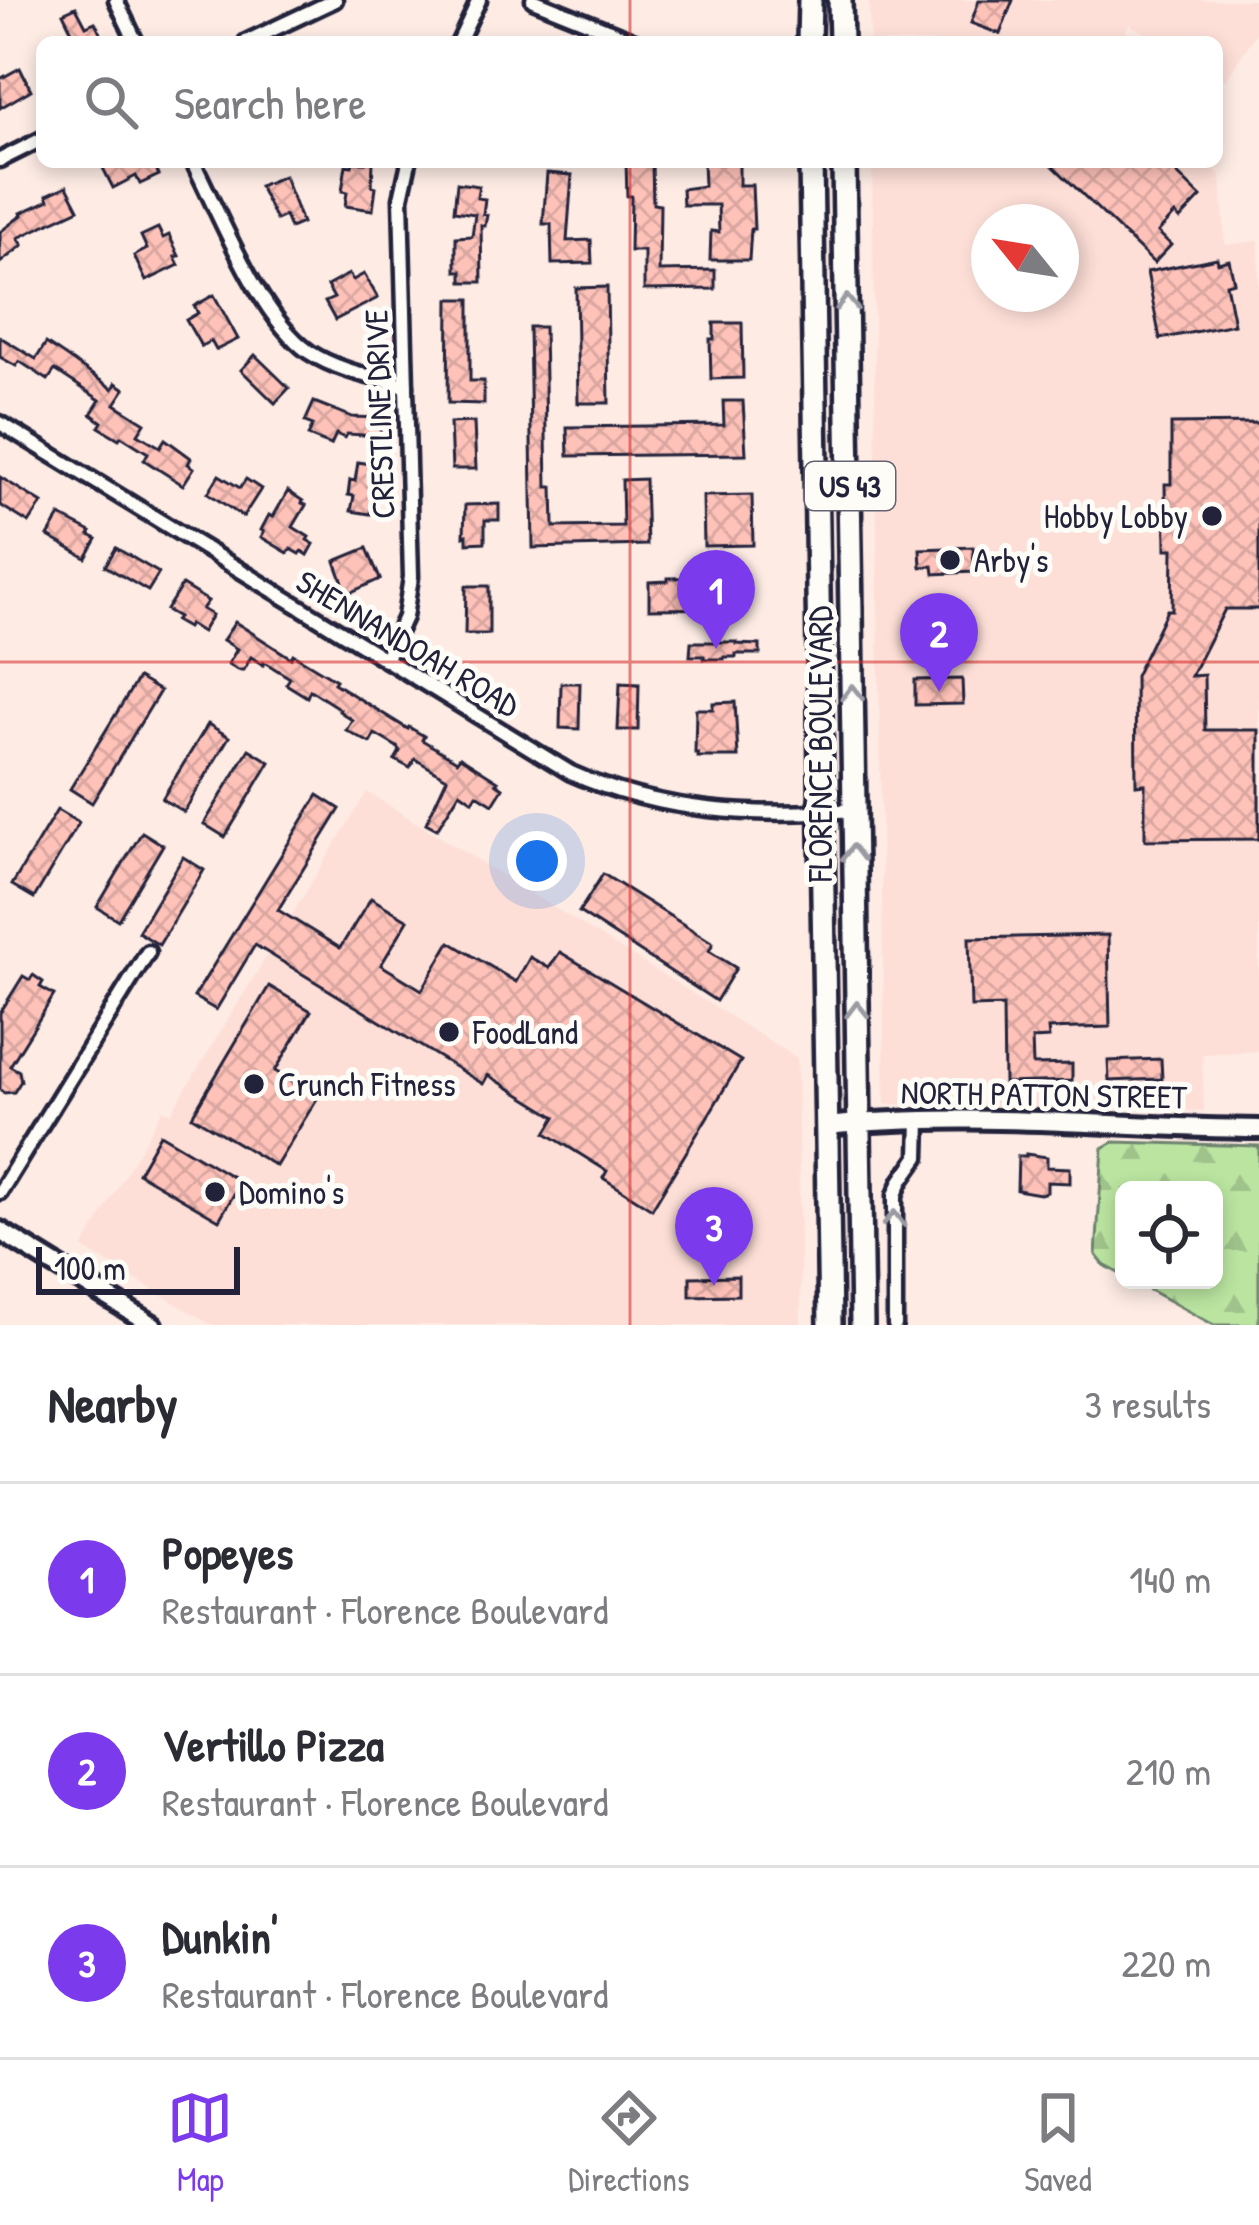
<!DOCTYPE html>
<html lang="en">
<head>
<meta charset="utf-8">
<style>
	body { margin:0; font-family:"Patrick Hand",sans-serif; background:#f2f2f3; color:#2b2b33 }
	.controls { position:absolute; right:36px; bottom:36px; display:grid; overflow:hidden; border-radius:18px; box-shadow:0 6px 18px #0003 }
	.controls button { width:108px; height:108px; display:grid; place-items:center; padding:0; border:0; border-bottom:3px solid #e1e1e2; background:#fff; color:#2b2b33; font:60px sans-serif }
	.compass { position:absolute; left:971px; top:204px; width:108px; height:108px; border-radius:50%; background:#fff; box-shadow:0 6px 18px #0003; rotate:300deg }
	.scale { position:absolute; left:36px; bottom:30px; width:204px; box-sizing:border-box; padding-left:12px; border:6px solid #22223b; border-top:0; font-size:33px; line-height:42px; white-space:nowrap; color:#22223b; -webkit-text-stroke:9px #fdfcf7; paint-order:stroke }
	.you { position:absolute; left:537px; top:861px; width:42px; height:42px; margin:-30px; border:9px solid #fff; border-radius:50%; background:#1a73e8; box-shadow:0 0 0 18px #1a73e833 }
	.badge { display:grid; place-items:center; width:78px; height:78px; border-radius:50%; background:#7c3aed; color:#fff; font-size:39px; font-weight:700 }
	.pin { position:absolute; translate:-50% -99px; filter:drop-shadow(0 3px 6px #0008) }
	.pin::after { content:''; position:absolute; top:63px; width:42px; height:36px; background:inherit; clip-path:polygon(0 0,100% 0,50% 100%) }
	.list { margin:0; padding:0; list-style:none }
	h2 { display:flex; justify-content:space-between; align-items:center; height:156px; margin:0; padding:0 48px; font-size:51px }
	h2 small { font-size:39px; font-weight:400; color:#7c7c81 }
	.list li { display:grid; grid-template-columns:78px 1fr auto; gap:36px; align-items:center; box-sizing:border-box; height:192px; padding:0 48px; border-top:3px solid #e1e1e2 }
	.list b { display:block; font-size:45px; white-space:nowrap }
	.list p { margin:0; font-size:39px; white-space:nowrap; color:#7c7c81 }
	.list em { font-size:39px; font-style:normal; color:#7c7c81 }
	.icon { flex:none; width:66px; height:66px; fill:none; stroke:currentColor; stroke-width:2; stroke-linecap:round; stroke-linejoin:round }
	.map { position:relative; flex:none; width:1259px; height:1325px; overflow:hidden }
	.search { position:absolute; background:#fff; box-shadow:0 6px 18px #0003; left:36px; right:36px; top:36px; height:132px; display:flex; align-items:center; gap:30px; box-sizing:border-box; padding:0 42px; border-radius:18px; color:#7c7c81; font-size:45px }
	.sheet { height:732px; background:#fff }
	nav { display:flex; justify-content:space-around; align-items:center; box-sizing:border-box; height:168px; border-top:3px solid #e1e1e2; background:#fff; font-size:33px; color:#7c7c81 }
	nav a { display:grid; justify-items:center; gap:6px }
	nav .on { color:#7c3aed }
	.map>svg:first-child { display:block }
	.built { fill:#fddfd7; fill-rule:evenodd }
	.forest { fill:url(#forest-firs); stroke:#6e836e; stroke-width:3 }
	.building { fill:url(#building-cross-hatch); stroke:#22223b; stroke-width:3 }
	.lines { fill:none; stroke-linecap:round; stroke-linejoin:round }
	.street-casing { stroke:#22223b; stroke-width:21 }
	.secondary-casing { stroke:#22223b; stroke-width:26 }
	.highway-casing { stroke:#22223b; stroke-width:30 }
	.street { stroke:#fdfcf7; stroke-width:12 }
	.secondary { stroke:#fdfcf7; stroke-width:16 }
	.highway { stroke:#fdfcf7; stroke-width:21 }
	.oneway { stroke:#9a9aa2 }
	.grid { fill:none; stroke:#d62828; stroke-width:3; stroke-opacity:0.55 }
	.poi-dot { fill:#22223b; stroke:#fdfcf7; stroke-width:4.5 }
	.labels { text-anchor:middle; dominant-baseline:central; stroke-width:10; stroke-linejoin:round; paint-order:stroke }
	.shield { fill:#fdfcf7; stroke:#646373; stroke-width:3 }
	.shield-label { font-size:30px; font-weight:bold; fill:#22223b }
	.street-label { font-size:33px; fill:#22223b; stroke:#fdfcf7 }
	.poi-label { font-size:33px; fill:#22223b; stroke:#fdfcf7; text-anchor:start }
</style>
</head>
<body>
<div class="map">
<svg width="1259" height="1325" viewBox="0 0 1259 1325">
	<defs>
		<pattern id="forest-firs" width="22" height="20" patternUnits="userSpaceOnUse" patternTransform="scale(3)"><rect width="22" height="20" fill="#bae4a0"/><path d="M5 1l3.5 6h-7zM16 11l3.5 6h-7z" fill="#a0c38b"/></pattern>
		<pattern id="building-cross-hatch" width="8" height="8" patternUnits="userSpaceOnUse" patternTransform="scale(3)"><rect width="8" height="8" fill="#fec2b9"/><path d="M0 0l8 8M0 8l8-8" fill="none" stroke="#d9a6a0"/></pattern>
	</defs>
	<rect width="100%" height="100%" fill="#fdebe4"/>
	<filter id="ink" filterUnits="userSpaceOnUse"><feTurbulence type="fractalNoise" baseFrequency=".00833" numOctaves="2"/><feDisplacementMap in="SourceGraphic" scale="24" xChannelSelector="R" yChannelSelector="G"/><feConvolveMatrix kernelMatrix="1 2 1 2 8 2 1 2 1" color-interpolation-filters="sRGB"/></filter>
	<g filter="url(#ink)">
		<g class="built">
			<polygon points="869,0 1259,0 1259,28 1226,80 1217,75 1217,42 1161,42 1129,24 1120,42 870,42"/>
			<path d="M872,162h331l18,14 4,69 34,-4v810l-57,3 2,57 -319,-7zM989,222h72v72h-72z"/>
			<polygon points="367,792 797,1058 801,1325 212,1325 83,1248 163,1109 171,1113"/>
		</g>
		<polygon class="forest" points="1114,1142 1259,1146 1259,1325 1214,1325 1131,1280 1214,1280 1214,1190 1124,1190 1124,1276 1104,1265 1096,1255 1103,1148"/>
		<g class="building">
			<polygon points="979,0 1013,0 1000,34 971,23"/>
			<polygon points="76,7 86,26 95,22 105,42 77,42 63,13"/>
			<polygon points="20,68 31,90 0,108 0,79"/>
			<polygon points="100,162 152,162 159,175 140,184 136,176 113,188"/>
			<polygon points="353,162 373,162 372,186 376,187 373,210 345,206 347,192 342,191 346,165 352,166"/>
			<polygon points="626,162 652,162 653,204 660,205 659,271 715,270 715,289 644,290 644,251 630,251 631,196 627,196"/>
			<polygon points="703,162 739,162 739,185 752,185 754,229 751,229 749,260 710,260 711,231 719,232 718,205 683,205 682,189 704,186"/>
			<polygon points="1049,162 1165,162 1201,197 1180,219 1175,214 1158,232 1171,245 1154,263"/>
			<polygon points="547,173 572,175 567,241 591,240 592,263 552,264 551,224 543,224"/>
			<polygon points="284,176 302,223 290,228 285,216 276,220 259,186"/>
			<polygon points="457,183 479,186 477,198 485,199 483,214 487,215 485,226 481,225 482,282 462,282 462,271 456,271 456,237 472,236 475,214 454,211"/>
			<polygon points="67,186 79,209 18,238 23,245 0,263 0,232 22,215 21,213 49,200 47,195"/>
			<polygon points="158,228 163,238 169,235 179,256 175,257 179,265 146,281 134,256 147,249 141,236"/>
			<polygon points="1217,258 1218,263 1229,260 1234,282 1226,284 1234,324 1160,339 1147,272"/>
			<polygon points="349,274 353,280 364,274 378,298 335,320 325,302 334,298 327,286"/>
			<polygon points="607,287 609,403 578,403 576,288"/>
			<polygon points="214,295 238,339 216,350 211,341 201,346 186,320 198,313 194,306"/>
			<polygon points="449,299 470,299 470,381 484,381 484,404 448,403"/>
			<polygon points="714,323 742,323 743,378 711,379 710,339 714,339"/>
			<polygon points="529,327 544,327 547,487 553,487 554,527 623,526 622,480 645,479 647,545 533,548"/>
			<polygon points="0,337 36,359 46,343 113,389 116,383 125,389 115,404 145,423 138,434 160,447 165,439 191,458 188,464 194,468 183,485 144,460 148,453 121,436 119,439 99,427 102,422 91,414 100,400 55,370 48,380 19,361 16,366 0,357"/>
			<polygon points="255,355 289,388 275,403 241,370"/>
			<polygon points="723,401 743,401 746,454 568,456 567,427 724,425"/>
			<polygon points="314,402 352,417 381,418 380,436 347,434 345,438 336,434 331,445 308,436 313,425 305,422"/>
			<polygon points="474,422 476,469 452,469 450,423"/>
			<polygon points="1259,423 1259,609 1225,609 1191,676 1204,675 1205,730 1259,730 1259,839 1145,840 1145,784 1136,785 1135,676 1167,610 1172,610 1173,549 1166,549 1165,484 1171,484 1171,424"/>
			<polygon points="358,462 376,465 374,477 377,477 370,514 351,511 354,496 348,495 350,480 355,481"/>
			<polygon points="219,475 240,488 246,479 261,489 243,517 208,493"/>
			<polygon points="0,477 42,503 29,523 0,505"/>
			<polygon points="288,491 303,501 302,503 306,505 293,527 309,537 307,540 314,544 308,555 302,551 300,554 291,549 288,553 261,537 264,532 261,530 269,515 273,517"/>
			<polygon points="752,495 753,545 704,546 703,496"/>
			<polygon points="499,504 499,520 485,520 485,542 467,543 467,535 464,536 465,505"/>
			<polygon points="60,516 91,532 89,535 97,539 86,558 48,536"/>
			<polygon points="973,547 974,572 934,574 933,566 921,567 920,549"/>
			<polygon points="116,548 159,573 148,591 105,566"/>
			<polygon points="367,548 380,579 347,594 335,561"/>
			<polygon points="736,577 736,583 743,583 743,608 649,609 649,582 668,581 668,578"/>
			<polygon points="182,585 208,601 202,609 212,615 202,632 189,624 187,628 175,621 178,617 166,610"/>
			<polygon points="466,586 489,586 489,634 465,634"/>
			<polygon points="235,622 291,658 293,654 336,680 334,683 408,729 409,727 424,736 422,740 457,761 460,757 498,781 496,783 503,788 493,804 477,794 473,801 460,792 437,829 426,823 447,778 415,759 410,768 395,760 400,751 397,747 375,734 370,743 346,730 352,720 339,711 340,709 310,690 307,697 286,684 290,678 264,662 263,665 251,657 244,670 237,670 228,664 237,649 223,640"/>
			<polygon points="691,642 736,642 736,644 760,645 760,654 736,654 736,657 724,657 724,659 704,659 704,656 690,656"/>
			<polygon points="138,678 160,691 92,803 70,789"/>
			<polygon points="962,679 963,704 915,705 915,680"/>
			<polygon points="561,683 580,683 579,729 560,728"/>
			<polygon points="620,683 639,684 638,730 618,730"/>
			<polygon points="735,702 738,757 698,757 698,753 695,753 696,709 713,709 713,703"/>
			<polygon points="208,724 229,737 184,812 162,799"/>
			<polygon points="249,749 270,762 225,837 204,824"/>
			<polygon points="318,795 340,809 278,910 340,948 371,898 408,920 381,965 422,990 450,942 516,982 530,957 549,968 560,952 741,1061 652,1209 603,1178 607,1171 546,1133 556,1117 488,1075 483,1084 255,945 216,1010 194,997"/>
			<polygon points="57,810 79,823 34,898 12,885"/>
			<polygon points="142,832 163,845 118,920 97,907"/>
			<polygon points="183,857 204,870 159,945 138,932"/>
			<polygon points="603,874 713,943 709,951 736,968 716,1001 579,912"/>
			<polygon points="1108,935 1110,1027 1048,1029 1049,1038 1032,1039 1033,1065 1072,1064 1072,1081 1004,1083 1003,1006 971,1007 969,938"/>
			<polygon points="33,975 43,982 40,987 54,995 10,1066 19,1071 21,1081 14,1092 4,1093 0,1090 0,1013 23,976 30,980"/>
			<polygon points="269,986 311,1011 275,1071 318,1097 276,1166 192,1116"/>
			<polygon points="1161,1059 1162,1079 1109,1081 1108,1061"/>
			<polygon points="160,1134 241,1182 219,1220 138,1173"/>
			<polygon points="1026,1154 1047,1157 1047,1167 1070,1168 1070,1183 1047,1182 1047,1192 1040,1194 1017,1190 1018,1156 1026,1156"/>
			<polygon points="738,1276 738,1295 690,1296 690,1277"/>
		</g>
		<g class="lines">
			<g class="street-casing">
				<g id="street">
					<polyline points="116,0 136,42"/>
					<polyline points="533,0 637,42"/>
					<polyline points="246,42 335,0"/>
					<polyline points="459,42 479,0"/>
					<polyline points="0,160 42,139"/>
					<path d="M193,162c28,55 67,156 116,190 29,19 64,25 97,34"/>
					<path d="M0,423l571,350c89,40 186,44 282,37"/>
					<polyline points="385,660 405,617 411,577 401,198 409,162"/>
					<polyline points="0,1192 148,952"/>
					<polyline points="895,1325 895,1195 901,1181 918,1157 919,1120"/>
				</g>
			</g>
			<g class="secondary-casing">
				<g id="secondary">
					<path d="M827,1126c144,-16 288,2 432,3"/>
					<polyline points="0,1231 153,1325"/>
				</g>
			</g>
			<g class="highway-casing">
				<g id="highway">
					<polyline points="840,0 841,42"/>
					<polyline points="809,42 810,0"/>
					<polyline points="811,162 830,1325"/>
					<polyline points="844,162 862,1325"/>
				</g>
			</g>
			<use href="#street" class="street"/>
			<use href="#secondary" class="secondary"/>
			<use href="#highway" class="highway"/>
		</g>
		<defs><path id="oneway-chevron" d="M-2-3.5L2.5 0L-2 3.5" fill="none" stroke-width="1.6" stroke-linecap="round" stroke-linejoin="round" transform="scale(3)"/></defs>
		<g class="oneway">
			<use href="#oneway-chevron" transform="translate(847 303) rotate(-91)"/>
			<use href="#oneway-chevron" transform="translate(852 693) rotate(-91)"/>
			<use href="#oneway-chevron" transform="translate(853 853) rotate(-90)"/>
			<use href="#oneway-chevron" transform="translate(857 1010) rotate(-91)"/>
			<use href="#oneway-chevron" transform="translate(894 1219) rotate(-88)"/>
		</g>
	</g>
	<path class="grid" d="M630,0v42M630,162v1163M0,662h1259"/>
	<g class="poi-dot">
		<circle cx="1212" cy="516" r="12"/>
		<circle cx="950" cy="560" r="12"/>
		<circle cx="449" cy="1032" r="12"/>
		<circle cx="254" cy="1084" r="12"/>
		<circle cx="215" cy="1192" r="12"/>
	</g>
	<g class="labels">
		<rect class="shield" x="805" y="462" width="90" height="48" rx="9"/>
		<g class="shield-label">
			<text x="850" y="486">US 43</text>
		</g>
		<g class="street-label">
			<text transform="translate(379 414) rotate(-92)">CRESTLINE DRIVE</text>
			<text transform="translate(408 643) rotate(31)">SHENNANDOAH ROAD</text>
			<text transform="translate(820 744) rotate(-90)">FLORENCE BOULEVARD</text>
			<text transform="translate(1044 1094) rotate(1)">NORTH PATTON STREET</text>
		</g>
		<g class="poi-label">
			<text x="1188" y="516" text-anchor="end">Hobby Lobby</text>
			<text x="974" y="560">Arby's</text>
			<text x="473" y="1032">FoodLand</text>
			<text x="278" y="1084">Crunch Fitness</text>
			<text x="239" y="1192">Domino's</text>
		</g>
	</g>
</svg>
<div class="controls">
<button><svg class="icon" aria-label="locate" viewBox="0 0 24 24"><circle cx="12" cy="12" r="6"/><path d="M12 2v4M12 18v4M2 12h4M18 12h4"/></svg></button>
</div>
<svg class="compass" viewBox="-18 -18 36 36"><path d="M0-13l5 13h-10z" fill="#e53935"/><path d="M0 13l5-13h-10z" fill="#7c7c81"/></svg>
<div class="scale">100 m</div>
<div class="you"></div>
<div class="pin badge" style="left:716px;top:649px">1</div>
<div class="pin badge" style="left:939px;top:692px">2</div>
<div class="pin badge" style="left:714px;top:1286px">3</div>
<div class="search"><svg class="icon" aria-label="search" viewBox="0 0 24 24"><circle cx="10" cy="10" r="6"/><path d="M15 15l6 6"/></svg>Search here</div>
</div>
<section class="sheet">
<h2>Nearby<small>3 results</small></h2>
<ul class="list">
<li><span class="badge">1</span><div><b>Popeyes</b><p>Restaurant · Florence Boulevard</p></div><em>140 m</em></li>
<li><span class="badge">2</span><div><b>Vertillo Pizza</b><p>Restaurant · Florence Boulevard</p></div><em>210 m</em></li>
<li><span class="badge">3</span><div><b>Dunkin'</b><p>Restaurant · Florence Boulevard</p></div><em>220 m</em></li>
</ul>
</section>
<nav>
<a class="on"><svg class="icon" aria-label="map" viewBox="0 0 24 24"><path d="M3 6l6-2 6 2 6-2v14l-6 2-6-2-6 2zM9 4v14M15 6v14"/></svg>Map</a>
<a><svg class="icon" aria-label="directions" viewBox="0 0 24 24"><path d="M12 3l9 9-9 9-9-9zM9 14v-3h6M13 9l2 2-2 2"/></svg>Directions</a>
<a><svg class="icon" aria-label="saved" viewBox="0 0 24 24"><path d="M7 4h10v16l-5-4-5 4z"/></svg>Saved</a>
</nav>
</body>
</html>
